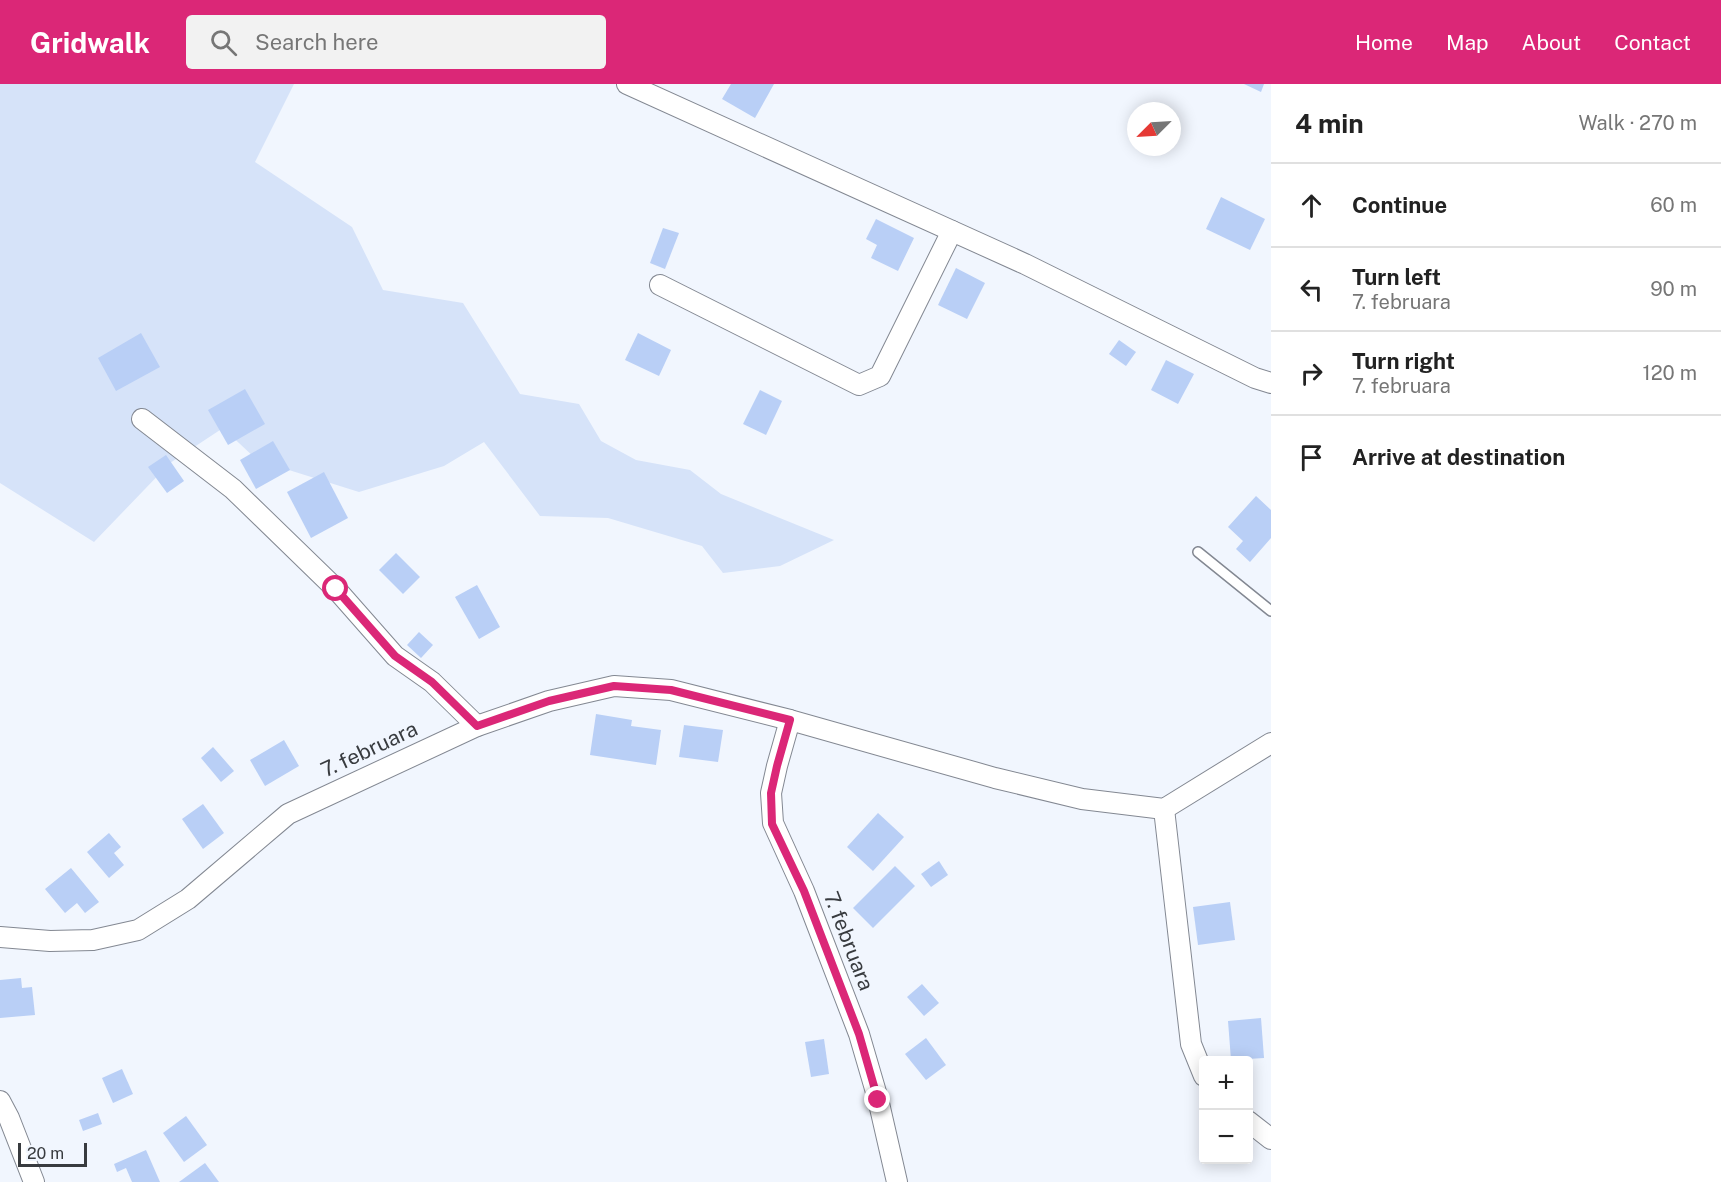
<!DOCTYPE html>
<html lang="en">
<head>
<meta charset="utf-8">
<style>
	body { margin:0; font-family:"Public Sans",sans-serif; background:#f2f2f2; color:#222 }
	.controls { position:absolute; right:18px; bottom:18px; display:grid; overflow:hidden; border-radius:6px; box-shadow:0 3px 15px #0003 }
	.controls button { width:54px; height:54px; display:grid; place-items:center; padding:0; border:0; border-bottom:2px solid #e0e0e0; background:#fff; color:#222; font:30px sans-serif }
	.compass { position:absolute; left:1127px; top:18px; width:54px; height:54px; border-radius:50%; background:#fff; box-shadow:0 3px 15px #0003; rotate:246deg }
	.scale { position:absolute; left:18px; bottom:15px; width:69px; box-sizing:border-box; padding-left:6px; border:3px solid #383b3f; border-top:0; font-size:16px; line-height:21px; white-space:nowrap; color:#383b3f; -webkit-text-stroke:4px #f1f6fe; paint-order:stroke }
	.stop { position:absolute; width:18px; height:18px; margin:-14px; border:4px solid #db2777; border-radius:50%; background:#fff }
	.stop.end { background:#db2777; border-color:#fff; box-shadow:0 2px 6px #0008 }
	.list { margin:0; padding:0; list-style:none }
	h2 { display:flex; justify-content:space-between; align-items:center; height:78px; margin:0; padding:0 24px; font-size:26px }
	h2 small { font-size:20px; font-weight:400; color:#767676 }
	.list li { display:grid; grid-template-columns:39px 1fr auto; gap:18px; align-items:center; box-sizing:border-box; height:84px; padding:0 24px; border-top:2px solid #e0e0e0 }
	.list b { display:block; font-size:22px; white-space:nowrap }
	.list p { margin:0; font-size:20px; white-space:nowrap; color:#767676 }
	.list em { font-size:20px; font-style:normal; color:#767676 }
	.icon { flex:none; width:33px; height:33px; fill:none; stroke:currentColor; stroke-width:2; stroke-linecap:round; stroke-linejoin:round }
	.map { position:relative; flex:none; width:1271px; height:1098px; overflow:hidden }
	header { display:flex; align-items:center; gap:36px; box-sizing:border-box; height:84px; padding:0 30px; background:#db2777; color:#fff }
	header strong { font-size:28px }
	nav { display:flex; gap:33px; margin-inline-start:auto; font-size:21px }
	.search { width:420px; height:54px; background:#f2f2f2; display:flex; align-items:center; gap:15px; box-sizing:border-box; padding:0 21px; border-radius:6px; color:#767676; font-size:22px }
	main { display:flex }
	aside { flex:1; background:#fff }
	.map>svg:first-child { display:block }
	.green { fill:#d6e3f9 }
	.building { fill:#b9cff6 }
	.lines { fill:none; stroke-linecap:round; stroke-linejoin:round }
	.lane-casing { stroke:#838892; stroke-width:12 }
	.street-casing { stroke:#838892; stroke-width:22 }
	.lane { stroke:#fff; stroke-width:9 }
	.street { stroke:#fff; stroke-width:20 }
	.route { stroke:#db2777; stroke-width:8 }
	.labels { text-anchor:middle; dominant-baseline:central; stroke-width:6; stroke-linejoin:round; paint-order:stroke }
	.street-label { font-size:21px; fill:#383b3f; stroke:#f1f6fe }
</style>
</head>
<body>
<header>
<strong>Gridwalk</strong>
<div class="search"><svg class="icon" aria-label="search" viewBox="0 0 24 24"><circle cx="10" cy="10" r="6"/><path d="M15 15l6 6"/></svg>Search here</div>
<nav><a>Home</a><a>Map</a><a>About</a><a>Contact</a></nav>
</header>
<main>
<div class="map">
<svg width="1271" height="1098" viewBox="0 0 1271 1098">
	<rect width="100%" height="100%" fill="#f1f6fe"/>
	<polygon class="green" points="0,0 294,0 255,78 352,143 383,206 463,219 520,310 579,320 601,357 636,376 690,386 721,410 834,456 780,482 723,489 702,462 608,434 540,432 484,358 444,382 359,408 257,376 223,344 170,379 94,458 0,399"/>
	<g class="building">
		<polygon points="731,0 774,0 755,34 722,15"/>
		<polygon points="1244,0 1264,0 1261,8"/>
		<polygon points="1221,113 1265,135 1250,166 1206,145"/>
		<polygon points="876,135 914,154 898,187 871,174 877,161 866,155"/>
		<polygon points="663,144 679,149 665,185 650,179"/>
		<polygon points="956,184 985,199 967,235 938,221"/>
		<polygon points="141,249 160,283 116,307 98,274"/>
		<polygon points="638,249 671,266 659,292 625,276"/>
		<polygon points="1119,256 1136,268 1126,282 1109,270"/>
		<polygon points="1166,276 1194,290 1178,320 1151,306"/>
		<polygon points="245,305 265,340 228,361 208,326"/>
		<polygon points="760,306 782,317 766,351 743,340"/>
		<polygon points="273,357 290,386 256,405 240,376"/>
		<polygon points="166,371 184,397 167,409 148,383"/>
		<polygon points="324,388 348,434 311,454 287,408"/>
		<polygon points="1256,412 1271,426 1271,454 1250,478 1236,465 1243,457 1228,443"/>
		<polygon points="396,469 420,493 403,510 379,486"/>
		<polygon points="477,501 500,543 479,555 455,513"/>
		<polygon points="419,548 433,561 421,574 407,561"/>
		<polygon points="596,630 632,636 631,642 661,646 656,681 590,671"/>
		<polygon points="684,641 723,646 718,678 679,673"/>
		<polygon points="284,656 299,682 265,702 250,676"/>
		<polygon points="213,663 234,687 221,698 201,674"/>
		<polygon points="203,720 224,749 203,765 182,735"/>
		<polygon points="878,729 904,753 873,787 847,763"/>
		<polygon points="109,749 121,763 114,769 124,781 109,794 87,768"/>
		<polygon points="939,777 948,791 931,803 921,790"/>
		<polygon points="895,782 915,802 873,844 853,824"/>
		<polygon points="71,784 99,818 85,829 77,819 65,829 45,805"/>
		<polygon points="1230,818 1235,856 1198,861 1193,823"/>
		<polygon points="21,894 22,904 32,903 35,931 0,934 0,896"/>
		<polygon points="922,900 939,919 924,932 907,913"/>
		<polygon points="1261,934 1264,974 1231,976 1228,937"/>
		<polygon points="926,954 946,981 926,996 905,970"/>
		<polygon points="824,955 829,990 811,993 805,958"/>
		<polygon points="122,985 133,1010 113,1019 102,994"/>
		<polygon points="98,1029 102,1040 83,1047 79,1036"/>
		<polygon points="186,1032 207,1061 184,1078 163,1049"/>
		<polygon points="146,1066 160,1098 132,1098 126,1084 117,1088 114,1080"/>
		<polygon points="205,1079 219,1098 179,1098"/>
	</g>
	<g class="lines">
		<g class="lane-casing">
			<polyline id="lane" points="1198,468 1271,527"/>
		</g>
		<g class="street-casing">
			<g id="street">
				<polyline points="627,0 1025,180 1255,294 1271,299"/>
				<polyline points="660,201 859,301 880,292 952,147"/>
				<polyline points="142,335 233,405 336,505 395,572 432,598 477,642"/>
				<polyline points="790,636 777,682 771,709 773,739 804,807 859,950 878,1015 897,1098"/>
				<polyline points="1164,725 1191,960 1204,992"/>
				<polyline points="0,853 50,857 93,856 138,846 188,815 288,730 477,642 549,617 614,602 671,606 790,636 995,694 1082,715 1164,725 1271,659"/>
				<polyline points="0,1017 9,1034 34,1098"/>
				<polyline points="1248,1037 1271,1055"/>
			</g>
		</g>
		<use href="#lane" class="lane"/>
		<use href="#street" class="street"/>
	</g>
	<g class="lines">
		<polyline class="route" points="336,505 395,572 432,598 477,642 549,617 614,602 671,606 790,636 777,682 771,709 772,740 804,807 859,950 878,1016"/>
	</g>
	<g class="labels">
		<g class="street-label">
			<text transform="translate(369 665) rotate(-25)">7. februara</text>
			<text transform="translate(849 857) rotate(69)">7. februara</text>
		</g>
	</g>
</svg>
<div class="controls">
<button>+</button>
<button>−</button>
</div>
<svg class="compass" viewBox="-18 -18 36 36"><path d="M0-13l5 13h-10z" fill="#e53935"/><path d="M0 13l5-13h-10z" fill="#767676"/></svg>
<div class="scale">20 m</div>
<div class="stop" style="left:336px;top:505px"></div>
<div class="stop end" style="left:878px;top:1016px"></div>
</div>
<aside>
<h2>4 min<small>Walk · 270 m</small></h2>
<ul class="list">
<li><svg class="icon" aria-label="ahead" viewBox="0 0 24 24"><path d="M12 20V5M6 11l6-6 6 6"/></svg><div><b>Continue</b></div><em>60 m</em></li>
<li><svg class="icon" aria-label="left" viewBox="0 0 24 24"><path d="M17 20v-9H6M10 6l-5 5 5 5"/></svg><div><b>Turn left</b><p>7. februara</p></div><em>90 m</em></li>
<li><svg class="icon" aria-label="right" viewBox="0 0 24 24"><path d="M7 20v-9h11M14 6l5 5-5 5"/></svg><div><b>Turn right</b><p>7. februara</p></div><em>120 m</em></li>
<li><svg class="icon" aria-label="arrive" viewBox="0 0 24 24"><path d="M6 21V4h12l-3 4 3 4H6"/></svg><div><b>Arrive at destination</b></div></li>
</ul>
</aside>
</main>
</body>
</html>
